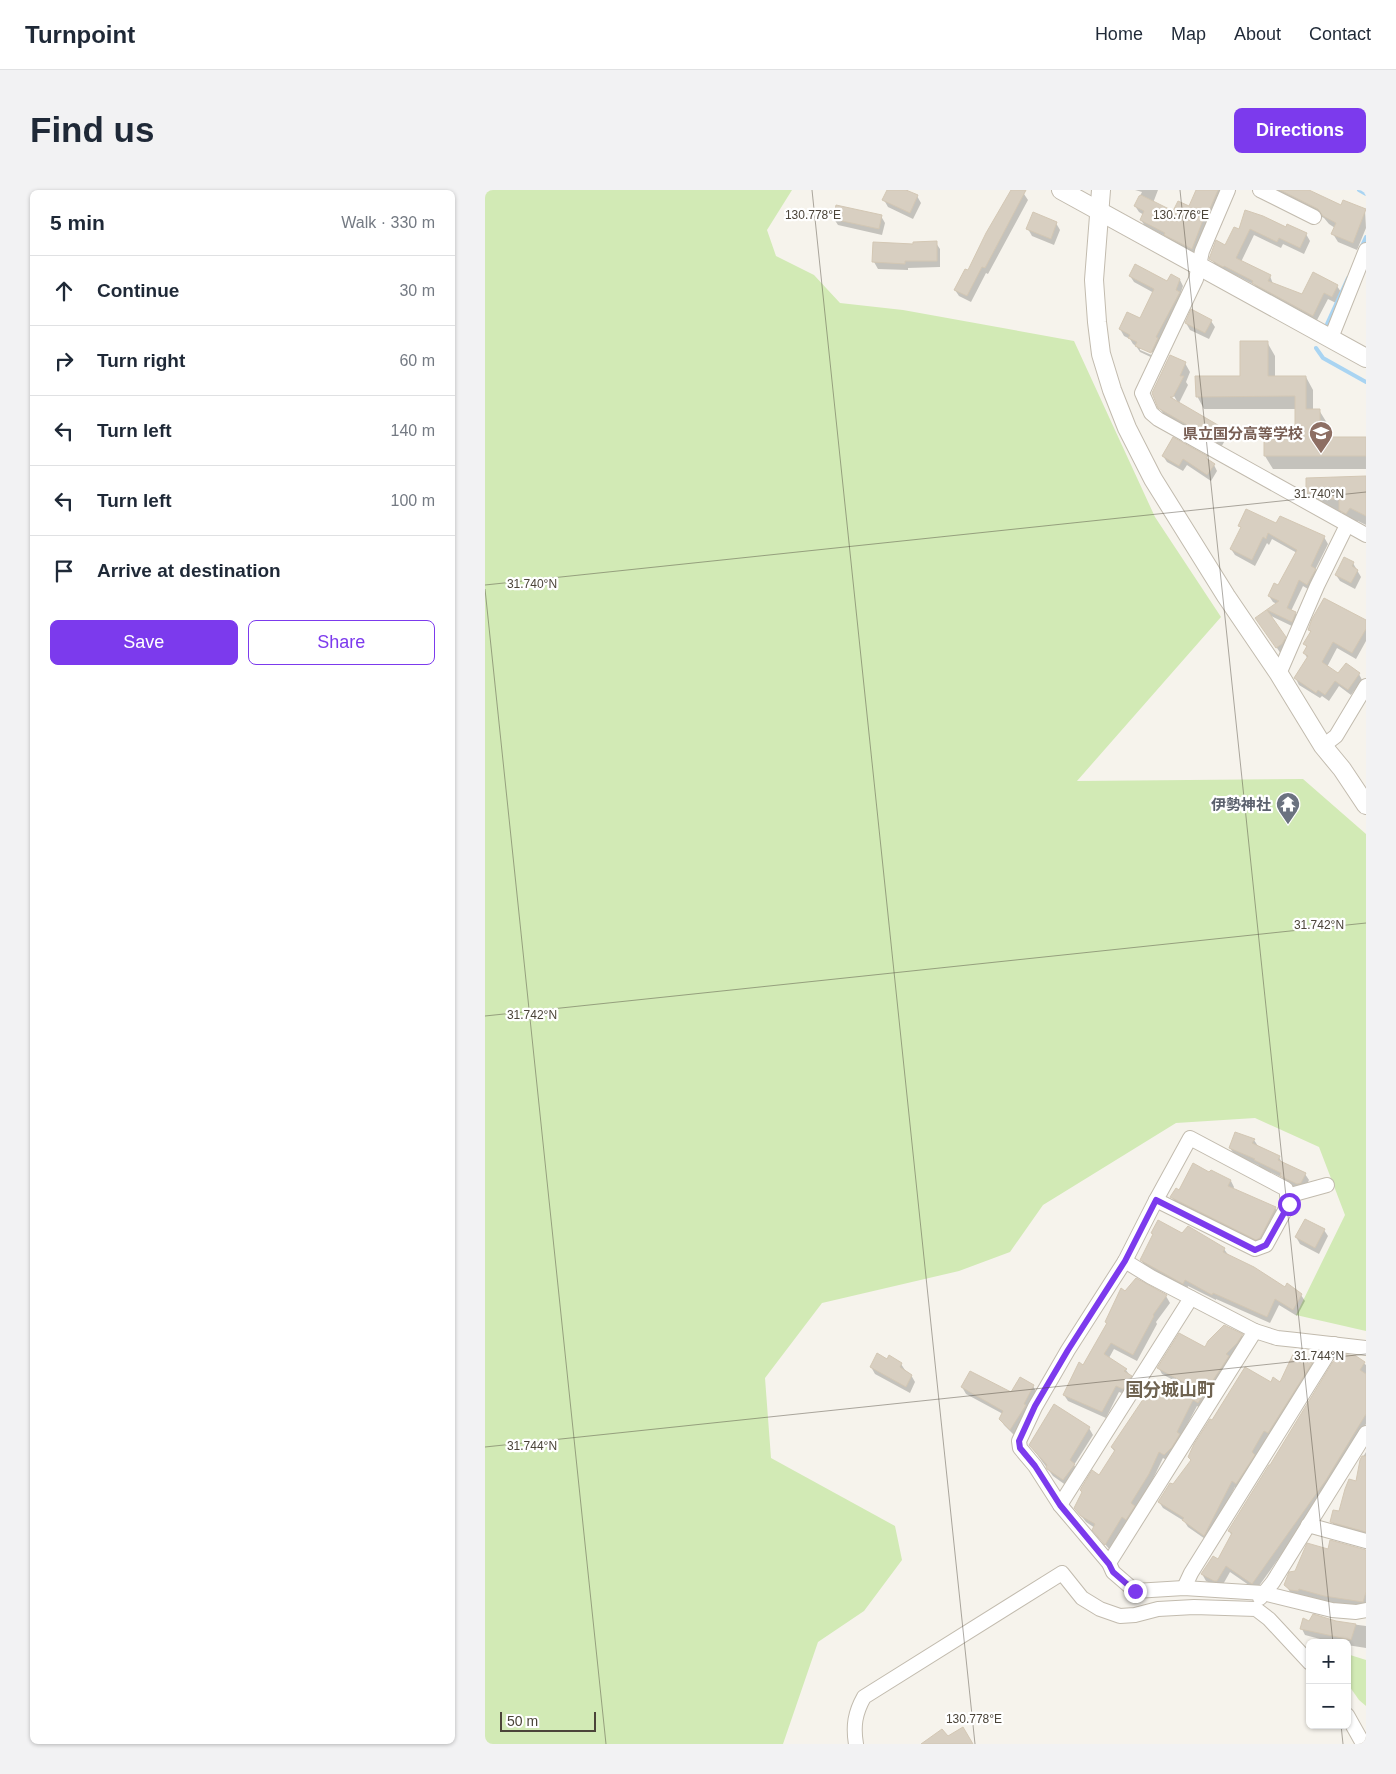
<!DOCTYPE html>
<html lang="en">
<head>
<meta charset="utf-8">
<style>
	body { margin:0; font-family:Helvetica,"Noto Sans JP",sans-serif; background:#f2f2f3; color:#1f2937 }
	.controls { position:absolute; right:15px; bottom:15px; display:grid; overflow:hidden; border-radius:8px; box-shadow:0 1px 4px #0004 }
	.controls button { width:45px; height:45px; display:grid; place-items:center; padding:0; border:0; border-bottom:1px solid #e0e1e3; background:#fff; color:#1f2937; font:25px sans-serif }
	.scale { position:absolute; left:15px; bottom:12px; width:96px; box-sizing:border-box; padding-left:5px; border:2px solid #4b4439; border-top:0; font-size:14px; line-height:18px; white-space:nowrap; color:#4b4439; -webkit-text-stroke:4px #fff; paint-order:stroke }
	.stop { position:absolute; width:15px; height:15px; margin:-11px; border:4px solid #7c3aed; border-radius:50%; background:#fff }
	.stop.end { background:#7c3aed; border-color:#fff; box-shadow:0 1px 5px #0008 }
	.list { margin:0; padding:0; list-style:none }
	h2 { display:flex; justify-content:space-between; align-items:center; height:65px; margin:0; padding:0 20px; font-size:21px }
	h2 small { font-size:16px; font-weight:400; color:#747a83 }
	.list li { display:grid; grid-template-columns:32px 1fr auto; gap:15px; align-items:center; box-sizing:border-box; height:70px; padding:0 20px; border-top:1px solid #e0e1e3 }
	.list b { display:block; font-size:19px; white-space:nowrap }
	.list em { font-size:16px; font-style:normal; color:#747a83 }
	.actions { display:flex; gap:10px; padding:15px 20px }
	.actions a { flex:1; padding:11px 0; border:1px solid #7c3aed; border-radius:8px; text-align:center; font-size:18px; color:#7c3aed }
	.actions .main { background:#7c3aed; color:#fff }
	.icon { flex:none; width:28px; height:28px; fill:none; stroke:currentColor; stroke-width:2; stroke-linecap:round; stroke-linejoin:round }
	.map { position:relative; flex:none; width:881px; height:1554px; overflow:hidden; border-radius:8px }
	header { display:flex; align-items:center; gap:30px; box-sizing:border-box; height:70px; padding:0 25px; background:#fff; border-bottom:1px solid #e0e1e3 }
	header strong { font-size:24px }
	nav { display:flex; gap:28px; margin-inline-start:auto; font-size:18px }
	.intro { display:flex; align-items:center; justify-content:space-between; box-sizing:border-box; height:120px; padding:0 30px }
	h1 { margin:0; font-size:35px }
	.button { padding:12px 22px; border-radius:8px; background:#7c3aed; color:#fff; font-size:18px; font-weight:700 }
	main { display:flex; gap:30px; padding:0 30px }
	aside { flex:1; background:#fff; border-radius:8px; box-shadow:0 1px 4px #0004 }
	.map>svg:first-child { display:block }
	.green { fill:#d2eab5 }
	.shadow { fill:#0003; fill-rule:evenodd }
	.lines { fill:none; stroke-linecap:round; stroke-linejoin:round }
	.stream { stroke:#a9d4f2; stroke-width:4 }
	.building { fill:#d8cfc1; stroke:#d3c7b4 }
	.minor-casing { stroke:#c2bbae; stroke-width:16 }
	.tertiary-casing { stroke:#c2bbae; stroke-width:20 }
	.minor { stroke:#fff; stroke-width:14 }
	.tertiary { stroke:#fff; stroke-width:18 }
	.route { stroke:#7c3aed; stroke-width:6 }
	.ticks { fill:none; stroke:#4b4439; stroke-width:1; stroke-opacity:0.45 }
	.labels { text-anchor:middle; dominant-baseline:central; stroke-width:4.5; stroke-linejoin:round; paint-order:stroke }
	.education-label { font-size:15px; font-weight:bold; fill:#785e54; stroke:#fff; text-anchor:end }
	.worship-label { font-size:15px; font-weight:bold; fill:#5b616d; stroke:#fff; text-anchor:end }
	.quarter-label { font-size:18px; font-weight:bold; fill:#6e6250; stroke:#fff }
	.ticks-label { font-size:12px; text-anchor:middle; fill:#4b4439; stroke:#fff; stroke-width:4.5; stroke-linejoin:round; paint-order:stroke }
</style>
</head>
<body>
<header>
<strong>Turnpoint</strong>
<nav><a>Home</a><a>Map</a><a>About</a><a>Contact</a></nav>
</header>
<div class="intro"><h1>Find us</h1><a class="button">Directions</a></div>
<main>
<aside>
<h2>5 min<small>Walk · 330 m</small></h2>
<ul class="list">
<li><svg class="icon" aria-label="ahead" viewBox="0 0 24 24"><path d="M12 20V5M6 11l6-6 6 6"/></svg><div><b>Continue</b></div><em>30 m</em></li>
<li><svg class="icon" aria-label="right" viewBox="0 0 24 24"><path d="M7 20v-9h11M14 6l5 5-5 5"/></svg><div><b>Turn right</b></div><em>60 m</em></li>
<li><svg class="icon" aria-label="left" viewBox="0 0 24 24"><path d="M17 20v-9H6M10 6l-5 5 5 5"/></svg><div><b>Turn left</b></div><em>140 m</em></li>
<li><svg class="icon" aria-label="left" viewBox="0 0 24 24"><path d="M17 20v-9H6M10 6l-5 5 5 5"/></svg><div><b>Turn left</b></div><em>100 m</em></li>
<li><svg class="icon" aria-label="arrive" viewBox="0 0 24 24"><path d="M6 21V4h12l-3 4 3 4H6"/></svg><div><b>Arrive at destination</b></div></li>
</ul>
<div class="actions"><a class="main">Save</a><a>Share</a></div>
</aside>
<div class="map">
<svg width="881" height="1554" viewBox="0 0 881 1554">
	<rect width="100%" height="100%" fill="#f6f3ec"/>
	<g class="green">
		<polygon points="0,0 307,0 282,40 291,66 329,85 355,113 418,120 589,151 670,327 736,427 592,591 818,589 881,644 881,1141 811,1125 860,1025 834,957 770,928 691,933 558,1015 525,1062 474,1081 337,1113 280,1188 286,1268 410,1336 417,1370 379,1421 333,1452 298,1554 0,1554"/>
		<polygon points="862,1464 881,1470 881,1516 874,1510 862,1493"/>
	</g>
	<g class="shadow">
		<polygon points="403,0 423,0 422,2 432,6 436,13 428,29 403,17 399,10"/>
		<polygon points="528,0 532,0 539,4 543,10 503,84 501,83 486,112 474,106 470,100 483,82"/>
		<polygon points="650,0 673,0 668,13 689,23 705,18 713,0 735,0 736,6 710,65 684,51 682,47 660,36 656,30 659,25 654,22 650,16 657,2"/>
		<polygon points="783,0 821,0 856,17 880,20 881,38 872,60 853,52 848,44 850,38 844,34 839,28"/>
		<polygon points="761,21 801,39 803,36 821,44 825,51 819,64 798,54 796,58 769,45 756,72 785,86 788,94 818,106 852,96 856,102 851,113 843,109 831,132 772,100 770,95 730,75 726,68 741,57 755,41"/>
		<polygon points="396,26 400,33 397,45 353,35 349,29"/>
		<polygon points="571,33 575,40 569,55 547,46 543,39"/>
		<polygon points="451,53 455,59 455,77 423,78 423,80 393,79 389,72 429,55"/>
		<polygon points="645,86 683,92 695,90 698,96 695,105 698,109 672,164 655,157 655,160 671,167 670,169 655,162 651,156 648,154 645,149 639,146 635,139 656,129 669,103 649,92"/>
		<polygon points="726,131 730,137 724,149 705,140 701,133"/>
		<polygon points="782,152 790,166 790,187 821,187 828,200 828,220 834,220 842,233 842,248 881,248 881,279 788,279 780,266 811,247 811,219 719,219 712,206 756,187"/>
		<path d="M700,173l5,9 -4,10 2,3 -9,18 43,26 5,8 -7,12 -55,-33 -6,-9zM686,201l6,10h-3l-5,-9z"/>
		<polygon points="678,266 721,267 723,271 729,275 732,281 726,291 702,275 698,281 682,272"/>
		<polygon points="881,288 881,335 873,331 869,337 863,334 857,322 843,323 830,315 822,301"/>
		<polygon points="755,335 791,335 839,347 843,354 830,380 834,386 826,401 818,396 806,421 810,423 814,430 811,438 784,425 804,455 796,464 772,428 792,414 788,412 784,406 794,397 812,363 787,349 784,355 782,353 770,376 750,365 746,359 757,339"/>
		<polygon points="868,373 876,387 870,399 855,391 851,385"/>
		<polygon points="881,431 881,451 871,469 852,458 842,477 853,485 874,484 877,490 866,505 854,496 844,511 837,506 835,508 814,495 811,489 823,469 819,463 822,458 820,454 826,443 824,440"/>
		<polygon points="769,950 773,956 794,967 797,973 820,984 824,990 819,1000 817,1000 800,993 798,988 775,977 773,975 749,964 745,958"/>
		<polygon points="725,984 746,991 749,997 748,1000 790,1018 794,1024 775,1056 691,1014 687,1007 694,1001"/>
		<polygon points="839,1040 843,1046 834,1064 815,1054 811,1047"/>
		<polygon points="710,1041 739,1059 744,1066 800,1098 816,1105 820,1111 812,1126 794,1115 785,1133 731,1109 731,1110 703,1096 702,1100 660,1076 656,1070 668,1045 667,1043 698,1045"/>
		<polygon points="641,1102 681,1106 685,1113 671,1132 672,1134 652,1171 629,1159 624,1168 641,1180 650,1193 642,1205 634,1202 621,1228 583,1211 579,1205 598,1176"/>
		<polygon points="757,1145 760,1152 717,1219 712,1216 683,1271 678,1268 667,1291 650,1319 653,1323 625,1360 613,1346 610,1338 601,1332 590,1318 614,1287 630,1262 627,1258 689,1212 699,1196 677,1184 674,1178"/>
		<polygon points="871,1167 881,1175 881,1234 856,1275 845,1297 771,1400 745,1382 736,1398 721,1391 717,1384 733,1370 747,1346 744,1341"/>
		<polygon points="402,1170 416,1174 420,1180 426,1185 430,1192 425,1203 390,1184 386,1177"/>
		<polygon points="828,1171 832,1178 755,1300 750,1297 723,1351 703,1337 699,1331 678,1318 674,1312 707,1271 704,1267 728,1232 786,1194 795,1194"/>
		<polygon points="548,1196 552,1203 529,1245 519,1235 515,1229 518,1224 481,1204 477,1197 526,1204"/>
		<polygon points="569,1215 604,1238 608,1245 589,1275 593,1282 582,1296 568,1286 545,1255"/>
		<polygon points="881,1262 881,1347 851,1339 847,1332 855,1323 872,1293 876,1270"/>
		<polygon points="844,1360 881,1360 881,1419 810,1406 805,1402 801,1395"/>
		<polygon points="825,1432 851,1432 881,1436 881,1458 862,1455 862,1453 850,1453 820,1445 817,1439"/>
	</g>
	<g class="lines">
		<g class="stream">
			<polyline points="874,0 881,4"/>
			<polyline points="876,58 881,47"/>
			<polyline points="842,134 863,88"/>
			<polyline points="831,158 838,168 881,192"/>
		</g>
	</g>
	<g class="building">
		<polygon points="402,0 421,0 433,5 425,23 397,10"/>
		<polygon points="526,0 541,0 500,78 497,77 482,106 469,100 480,79 483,80 501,43"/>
		<polygon points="711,0 733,0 723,23 721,22 707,59 679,45 680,43 655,30 659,21 649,16 654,6 656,5 688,21 693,11 704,16"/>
		<polygon points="795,0 824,0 856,15 858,10 881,19 868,53 846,44 851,33 838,26 833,19"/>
		<polygon points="351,15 397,25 394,39 348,29"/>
		<polygon points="760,20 778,26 801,37 802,34 822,43 815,58 794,48 792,52 765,39 751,68 786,85 783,91 817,104 828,82 853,95 847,107 839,103 828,126 767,93 768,91 739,76 738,77 724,69 731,50 740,55 749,37 754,39"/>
		<polygon points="548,22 572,32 566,49 541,39"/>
		<polygon points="452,51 452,71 420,71 420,74 387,72 388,52 428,54 428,52"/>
		<polygon points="650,74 682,91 686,84 695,89 691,100 695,102 671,147 673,148 666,163 650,156 652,152 643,148 645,145 634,139 642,122 655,128 669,99 644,86"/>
		<polygon points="706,119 727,130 720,143 700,133"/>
		<polygon points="755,151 783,151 783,186 821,186 821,219 835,219 835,247 881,247 881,266 779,266 779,246 810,246 810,206 711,207 710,186 755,186"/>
		<polygon points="685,165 701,172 695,186 699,186 688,207 685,207 738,238 730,251 673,218 667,203"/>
		<polygon points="688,247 722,266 721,268 730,274 722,285 698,269 694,276 677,266"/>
		<polygon points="881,286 881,326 865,318 861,324 854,320 854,309 835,309 821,302 821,288"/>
		<polygon points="761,319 791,333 795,326 840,346 826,376 831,379 827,386 822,395 814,390 802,418 811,422 807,432 782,420 801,447 797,454 791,458 770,428 794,411 783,406 789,393 793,395 812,360 783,343 781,349 778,347 767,370 745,359 756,337 753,336"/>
		<polygon points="859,367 869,372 867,376 873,380 866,393 850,385"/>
		<polygon points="839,408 881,430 881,439 867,463 848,452 837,472 853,483 861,473 875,483 863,500 850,491 840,505 833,500 831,503 809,488 823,466 818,463 822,456 818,454 826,441 823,440 827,429"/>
		<polygon points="750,942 770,949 767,953 795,966 793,970 821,983 816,993 812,994 795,986 796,983 769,970 770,969 744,958"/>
		<polygon points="708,973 724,982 726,980 746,990 743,996 791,1017 775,1048 771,1050 685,1007 691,998 694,1000"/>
		<polygon points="820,1029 840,1039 830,1058 810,1047"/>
		<polygon points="673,1030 697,1043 703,1036 740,1058 738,1062 769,1077 800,1097 802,1093 817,1104 808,1120 790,1109 782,1127 728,1103 727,1105 700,1090 698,1094 655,1070 668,1044 666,1043"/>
		<polygon points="651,1088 682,1105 668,1125 669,1126 648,1165 626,1153 619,1164 642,1179 639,1181 647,1186 638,1199 631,1196 617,1222 578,1205 594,1172 598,1175 622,1133 620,1132 636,1098 640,1101"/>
		<polygon points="739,1135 758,1144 752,1153 741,1164 744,1166 713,1213 708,1210 692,1242 695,1244 687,1257 679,1265 674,1262 664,1284 646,1313 650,1316 641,1330 637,1327 620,1355 607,1340 610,1334 596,1326 589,1318 597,1302 595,1300 607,1280 614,1285 630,1260 626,1257 667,1196 688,1210 700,1193 672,1178 694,1143 720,1157 723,1151"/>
		<polygon points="810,1160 829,1170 783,1243 779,1241 767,1262 770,1265 751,1294 747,1291 719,1346 697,1330 699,1328 673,1312 685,1293 688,1294 706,1270 703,1267 709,1254 725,1229 727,1230 760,1177 786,1192 788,1187 795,1192"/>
		<polygon points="392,1163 402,1169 404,1165 417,1173 415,1177 427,1185 421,1197 385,1177"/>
		<polygon points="855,1164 871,1166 880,1172 875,1180 881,1184 881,1224 841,1290 767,1394 741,1376 732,1391 729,1391 716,1384 728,1366 733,1369 747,1343 743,1341 784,1275 785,1275 847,1173"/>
		<polygon points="485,1181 526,1202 535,1187 549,1195 539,1214 541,1215 525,1240 514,1229 518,1221 476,1197"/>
		<polygon points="569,1214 605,1237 585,1270 590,1274 578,1290 562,1279 561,1277 562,1275 544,1255"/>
		<polygon points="877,1266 881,1266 881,1342 845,1332 848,1320 854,1321 860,1299 864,1289 871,1291 875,1270"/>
		<polygon points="845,1350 881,1360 881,1402 878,1412 839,1406 814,1399 813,1401 805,1400 799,1395 804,1382 810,1381 822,1353 843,1359"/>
		<polygon points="828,1424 851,1431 871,1434 866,1450 815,1439 818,1428 824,1431"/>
		<polygon points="478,1537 488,1554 436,1554 457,1539 463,1546"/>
	</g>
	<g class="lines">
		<g class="minor-casing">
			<g id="minor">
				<polyline points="743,0 717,61 711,89 657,203 666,223 673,229 881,345"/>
				<polyline points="775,0 829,27"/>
				<polyline points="846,148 881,60"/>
				<polyline points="794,484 832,396 862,335"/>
				<polyline points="838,556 851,546 881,496"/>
				<polygon points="705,948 801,999 804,1013 781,1055 770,1059 671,1010"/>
				<polyline points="802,1006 842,995"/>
				<polyline points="671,1010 640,1071 583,1160 550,1217 534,1251 535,1258 550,1276 575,1315 624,1373 628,1382 650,1401 699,1398 778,1403 847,1420 871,1422 881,1420"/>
				<polyline points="640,1071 666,1087 770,1141 792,1148 811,1150 881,1158"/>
				<polyline points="575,1315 706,1108"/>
				<polyline points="823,1335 881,1351"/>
				<polyline points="624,1373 770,1141"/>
				<polyline points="699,1398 706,1383 849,1154"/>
				<polyline points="775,1408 788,1392 881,1243"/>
				<polyline points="862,1525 876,1550 881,1554"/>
				<path d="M371,1554c-3,-18 -1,-31 8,-47l198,-124 20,25 18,11 20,7 15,-1 23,-6 36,-2 62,2 13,10 41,44"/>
			</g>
		</g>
		<g class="tertiary-casing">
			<g id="tertiary">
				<polyline points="576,0 881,168"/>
				<polyline points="616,0 609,90 612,132 616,164 627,200 642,238 668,289 741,406 794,484 838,556 857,579 881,615"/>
			</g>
		</g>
		<use href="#minor" class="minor"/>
		<use href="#tertiary" class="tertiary"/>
	</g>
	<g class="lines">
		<polyline class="route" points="650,1401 628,1382 624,1374 575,1315 550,1276 535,1258 534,1251 550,1216 583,1160 640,1071 671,1010 770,1060 781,1055 804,1014"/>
	</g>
	<path class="ticks" d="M327,0l163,1554M695,0l153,1453M0,395l881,-93M0,399l121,1155M0,826l881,-93M0,1257l881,-93M856,1535l2,19"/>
	<defs>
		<g id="school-pin" transform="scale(1.25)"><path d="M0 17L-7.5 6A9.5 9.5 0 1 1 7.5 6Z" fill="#8d6e63" stroke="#fff"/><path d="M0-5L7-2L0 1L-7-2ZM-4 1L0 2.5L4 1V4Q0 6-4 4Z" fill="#fff"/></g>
		<g id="temple-pin" transform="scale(1.25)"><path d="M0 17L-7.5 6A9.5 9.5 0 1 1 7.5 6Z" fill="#6b7280" stroke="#fff"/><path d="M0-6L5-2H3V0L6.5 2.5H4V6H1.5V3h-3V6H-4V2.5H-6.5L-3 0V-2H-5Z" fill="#fff"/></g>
	</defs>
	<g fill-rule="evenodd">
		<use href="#school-pin" x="836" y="243"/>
		<use href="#temple-pin" x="803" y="614"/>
	</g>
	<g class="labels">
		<g class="education-label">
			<text x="818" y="243">県立国分高等学校</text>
		</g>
		<g class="worship-label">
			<text x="786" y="614">伊勢神社</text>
		</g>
		<g class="quarter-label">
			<text x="685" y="1200">国分城山町</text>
		</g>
	</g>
	<g class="ticks-label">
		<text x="328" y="29">130.778°E</text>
		<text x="696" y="29">130.776°E</text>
		<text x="834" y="308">31.740°N</text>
		<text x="47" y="398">31.740°N</text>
		<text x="834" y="739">31.742°N</text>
		<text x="47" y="829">31.742°N</text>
		<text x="834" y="1170">31.744°N</text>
		<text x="47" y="1260">31.744°N</text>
		<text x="489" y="1533">130.778°E</text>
	</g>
</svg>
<div class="controls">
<button>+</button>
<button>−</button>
</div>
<div class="scale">50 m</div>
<div class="stop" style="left:804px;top:1014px"></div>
<div class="stop end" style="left:650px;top:1401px"></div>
</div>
</main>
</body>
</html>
